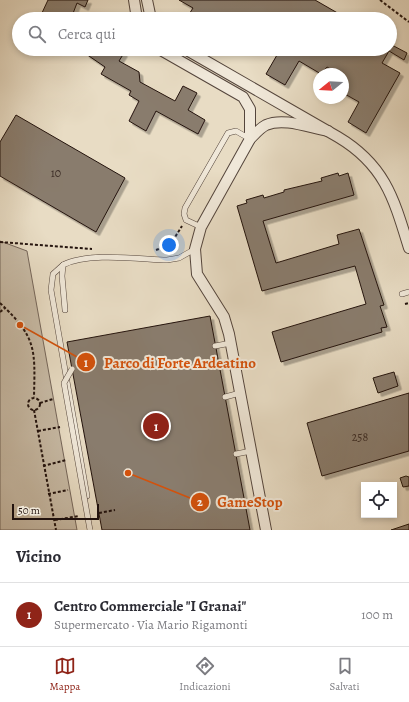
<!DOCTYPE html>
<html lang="it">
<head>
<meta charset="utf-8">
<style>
	body { margin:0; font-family:Alegreya,serif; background:#f7f7f7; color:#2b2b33 }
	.controls { position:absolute; right:12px; bottom:12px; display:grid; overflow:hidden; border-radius:0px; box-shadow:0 2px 6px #0003 }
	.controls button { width:36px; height:36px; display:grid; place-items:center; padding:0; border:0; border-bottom:1px solid #e1e1e2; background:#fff; color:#2b2b33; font:20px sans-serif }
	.compass { position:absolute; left:313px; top:68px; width:36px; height:36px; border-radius:50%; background:#fff; box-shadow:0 2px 6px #0003; rotate:252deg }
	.scale { position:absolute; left:12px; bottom:10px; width:87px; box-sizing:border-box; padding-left:4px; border:2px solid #23130e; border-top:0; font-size:11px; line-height:14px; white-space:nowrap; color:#23130e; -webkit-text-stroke:3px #f0e8d9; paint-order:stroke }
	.you { position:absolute; left:169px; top:245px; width:14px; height:14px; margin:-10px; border:3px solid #fff; border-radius:50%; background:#1a73e8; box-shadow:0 0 0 6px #1a73e833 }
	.badge { display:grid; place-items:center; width:26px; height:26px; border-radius:50%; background:#8f2418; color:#fff; font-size:13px; font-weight:700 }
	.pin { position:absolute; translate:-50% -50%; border:2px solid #fff; box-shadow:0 1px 4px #0006 }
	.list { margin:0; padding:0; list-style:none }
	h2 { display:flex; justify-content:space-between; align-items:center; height:52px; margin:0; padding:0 16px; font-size:17px }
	h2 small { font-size:13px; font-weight:400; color:#7c7c81 }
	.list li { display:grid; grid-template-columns:26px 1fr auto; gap:12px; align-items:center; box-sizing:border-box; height:64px; padding:0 16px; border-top:1px solid #e1e1e2 }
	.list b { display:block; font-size:15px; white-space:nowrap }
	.list p { margin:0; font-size:13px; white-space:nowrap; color:#7c7c81 }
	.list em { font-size:13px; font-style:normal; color:#7c7c81 }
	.icon { flex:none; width:22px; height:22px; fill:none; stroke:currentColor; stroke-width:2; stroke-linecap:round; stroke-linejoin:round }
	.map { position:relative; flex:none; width:409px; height:530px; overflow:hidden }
	.search { position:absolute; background:#fff; box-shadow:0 2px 6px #0003; left:12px; right:12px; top:12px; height:44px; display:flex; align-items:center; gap:10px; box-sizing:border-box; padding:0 14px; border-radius:22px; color:#7c7c81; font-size:15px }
	.sheet { height:116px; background:#fff }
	nav { display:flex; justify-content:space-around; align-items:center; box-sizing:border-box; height:56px; border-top:1px solid #e1e1e2; background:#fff; font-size:11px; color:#7c7c81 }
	nav a { display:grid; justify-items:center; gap:2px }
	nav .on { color:#8f2418 }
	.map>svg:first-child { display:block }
	.green { fill:#c7baa5; stroke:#75665a }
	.building { fill:#897c6d; stroke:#23130e; filter:url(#shadow) }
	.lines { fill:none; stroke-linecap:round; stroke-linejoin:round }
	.lane-casing { stroke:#54453c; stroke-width:6 }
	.street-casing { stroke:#54453c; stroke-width:12 }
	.path { stroke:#23130e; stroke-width:2; stroke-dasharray:3 2; stroke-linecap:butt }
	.lane { stroke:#f0e8d9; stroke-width:5 }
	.street { stroke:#f0e8d9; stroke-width:10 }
	.lane-bridge-casing { stroke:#54453c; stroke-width:6; stroke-linecap:butt }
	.lane-bridge { stroke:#f0e8d9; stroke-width:5 }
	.labels { text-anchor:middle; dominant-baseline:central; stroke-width:4; stroke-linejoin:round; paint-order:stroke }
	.number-label { font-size:12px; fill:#3c2d26 }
	.leader { fill:none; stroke:#d4520c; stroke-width:1.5 }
	.callout-dot { fill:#d4520c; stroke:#f0e8d9; stroke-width:1.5 }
	.mark-label { font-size:12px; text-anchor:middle; font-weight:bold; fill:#fff }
	.callout-label { font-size:15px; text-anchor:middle; font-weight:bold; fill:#d4520c; stroke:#f0e8d9; stroke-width:4; stroke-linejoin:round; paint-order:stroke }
</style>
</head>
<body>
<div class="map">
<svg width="409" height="530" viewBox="0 0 409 530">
	<defs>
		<filter id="shadow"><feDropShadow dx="3.5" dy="3.5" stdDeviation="0" flood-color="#0004"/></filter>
	</defs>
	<rect width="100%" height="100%" fill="#e8dcc4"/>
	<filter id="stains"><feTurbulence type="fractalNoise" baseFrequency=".005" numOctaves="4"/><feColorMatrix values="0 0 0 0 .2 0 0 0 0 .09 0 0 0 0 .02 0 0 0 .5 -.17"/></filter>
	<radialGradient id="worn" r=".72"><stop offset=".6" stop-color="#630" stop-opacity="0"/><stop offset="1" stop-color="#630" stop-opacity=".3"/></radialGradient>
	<polygon class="green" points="0,241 27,251 77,530 0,530"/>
	<g class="building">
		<polygon points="48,0 88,0 85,7 77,3 72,16 78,19 50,19 41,15"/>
		<polygon points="179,0 315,0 348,19 186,19 193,8"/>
		<polygon points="390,44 407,53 404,60 389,51 382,63 400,73 366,133 348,122 359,102 343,93 343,74 339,74 327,67 321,74 299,61 285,85 266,74 277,55 268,49 390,49"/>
		<polygon points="89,49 117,49 124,53 119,61 139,72 140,82 175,101 183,86 197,93 188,110 205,120 198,134 156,111 146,131 129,121 139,101 129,95 131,91 101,74 105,67 86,54"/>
		<polygon points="16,115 125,178 96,232 0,176 0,142"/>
		<polygon points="338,173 339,176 348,173 354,195 263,221 276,263 339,244 337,235 359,229 384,305 380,306 387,327 381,328 382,332 281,362 272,332 366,304 355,266 262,291 237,206 247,203 246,200 263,195 264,198 284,192 284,190 322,181 321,178"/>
		<polygon points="210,316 250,530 102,530 67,342"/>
		<polygon points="394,372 398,386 378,393 373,378"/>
		<polygon points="409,393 409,451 322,476 307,423"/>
		<polygon points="406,476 409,477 409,486 403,487 400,478"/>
		<polygon points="409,524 409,530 391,530"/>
	</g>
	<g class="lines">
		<g class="lane-casing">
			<g id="lane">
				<polyline points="201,227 186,220 184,214 185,208 228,133 236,131 250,139"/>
				<polyline points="63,265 53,274 51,290 87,496"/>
				<polyline points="402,294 409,292"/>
				<path d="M65,310l-3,-34 1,-11c25,-13 75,-6 104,-5l12,-2 16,-9"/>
				<polyline points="215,346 231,343"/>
				<polyline points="225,397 240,393"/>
				<polyline points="236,454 251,451"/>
			</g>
		</g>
		<g class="street-casing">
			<g id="street">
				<polyline points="134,0 137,19"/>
				<polyline points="147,0 151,19"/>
				<polyline points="159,49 243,97 250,109 250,139"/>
				<path d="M185,49l153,88c47,28 56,62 71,111"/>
				<path d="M266,530l-37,-196 -5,-17 -27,-43 -2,-25 6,-22 49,-88c5,-5 10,-11 16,-14 18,-8 44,3 62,6"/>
			</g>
		</g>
		<g class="path">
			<polyline points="380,0 409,22"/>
			<polyline points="0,242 92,249"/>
			<polyline points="156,250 170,245 182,226"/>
			<path d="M0,303c37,35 35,46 34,94"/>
			<polyline points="405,304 409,303"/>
			<polyline points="0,312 5,308"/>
			<circle cx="34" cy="404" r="6"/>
			<polyline points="40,403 53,399"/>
			<polyline points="34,410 56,530"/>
			<polyline points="38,431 60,427"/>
			<polyline points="43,466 66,460"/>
			<polyline points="48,494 68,490"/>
			<polyline points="99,513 115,510"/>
			<polyline points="55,520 79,516"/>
		</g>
		<use href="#lane" class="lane"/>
		<use href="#street" class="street"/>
		<g class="lane-bridge-casing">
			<polyline id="lane-bridge" points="72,369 64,383 90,530"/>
		</g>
		<use href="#lane-bridge" class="lane-bridge"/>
	</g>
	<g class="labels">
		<g class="number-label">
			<text x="56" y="173">10</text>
			<text x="360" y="437">258</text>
		</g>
	</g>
	<path class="leader" d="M20 325L86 362M128 473L200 502"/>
	<g class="callout-dot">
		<circle cx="20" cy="325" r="4"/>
		<circle cx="128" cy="473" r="4"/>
		<circle cx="86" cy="362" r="10"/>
		<circle cx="200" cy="502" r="10"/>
	</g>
	<g class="mark-label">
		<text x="86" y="367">1</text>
		<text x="200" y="506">2</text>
	</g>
	<g class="callout-label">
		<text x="180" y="368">Parco di Forte Ardeatino</text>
		<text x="250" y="507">GameStop</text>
	</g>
	<rect width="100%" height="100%" filter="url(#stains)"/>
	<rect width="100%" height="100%" fill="url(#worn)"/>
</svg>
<div class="controls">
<button><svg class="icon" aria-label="locate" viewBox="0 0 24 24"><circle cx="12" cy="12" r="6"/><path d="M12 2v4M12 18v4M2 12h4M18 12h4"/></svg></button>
</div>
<svg class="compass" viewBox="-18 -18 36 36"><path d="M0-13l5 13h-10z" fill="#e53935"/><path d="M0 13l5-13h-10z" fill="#7c7c81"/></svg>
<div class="scale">50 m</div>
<div class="you"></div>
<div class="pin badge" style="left:156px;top:426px">1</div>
<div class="search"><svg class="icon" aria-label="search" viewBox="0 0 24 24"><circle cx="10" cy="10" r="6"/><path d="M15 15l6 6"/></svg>Cerca qui</div>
</div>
<section class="sheet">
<h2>Vicino<small></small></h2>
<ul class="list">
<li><span class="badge">1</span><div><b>Centro Commerciale &quot;I Granai&quot;</b><p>Supermercato · Via Mario Rigamonti</p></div><em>100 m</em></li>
</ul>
</section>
<nav>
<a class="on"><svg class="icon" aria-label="map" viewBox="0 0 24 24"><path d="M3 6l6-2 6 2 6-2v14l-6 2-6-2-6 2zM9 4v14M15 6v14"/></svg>Mappa</a>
<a><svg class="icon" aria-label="directions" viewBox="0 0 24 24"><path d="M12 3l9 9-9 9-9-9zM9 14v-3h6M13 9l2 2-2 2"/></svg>Indicazioni</a>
<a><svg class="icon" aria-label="saved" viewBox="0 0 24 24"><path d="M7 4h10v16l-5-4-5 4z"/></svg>Salvati</a>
</nav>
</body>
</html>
